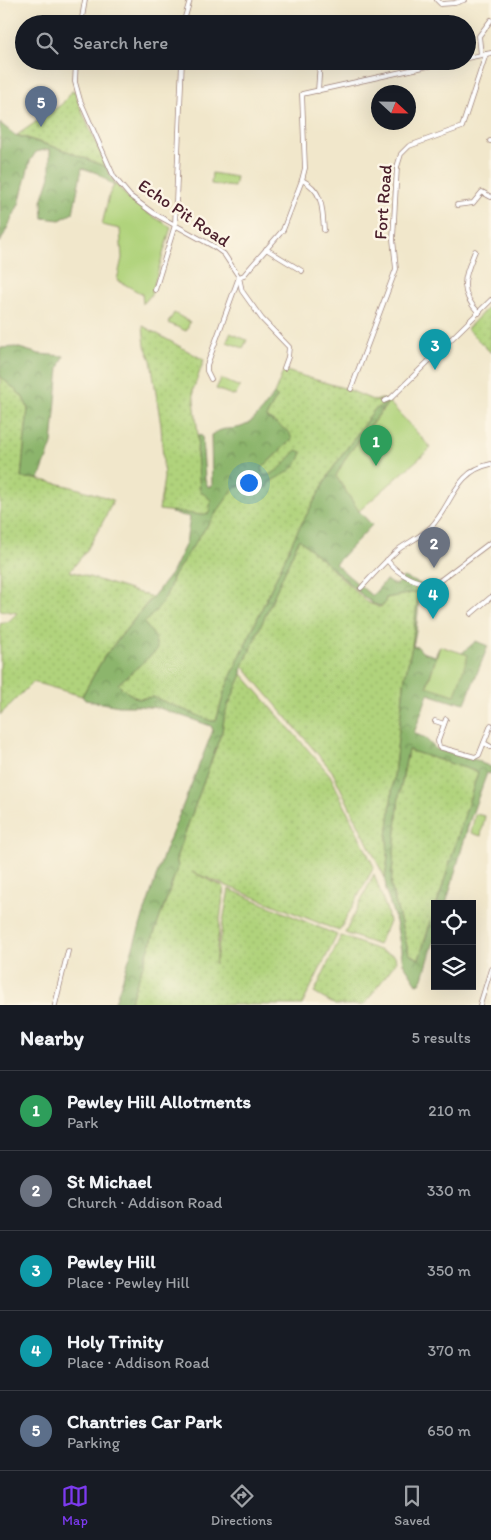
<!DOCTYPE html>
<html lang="en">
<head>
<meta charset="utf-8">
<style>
	body { margin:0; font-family:Itim,sans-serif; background:#242831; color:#f1f3f6 }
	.controls { position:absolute; right:15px; bottom:15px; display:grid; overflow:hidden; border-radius:0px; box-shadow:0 5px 20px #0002 }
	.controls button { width:45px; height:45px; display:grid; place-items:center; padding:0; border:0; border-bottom:1px solid #363941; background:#171b24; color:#f1f3f6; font:25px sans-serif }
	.compass { position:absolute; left:371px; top:85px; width:45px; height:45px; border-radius:50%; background:#171b24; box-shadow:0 5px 20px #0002; rotate:112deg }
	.you { position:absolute; left:248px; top:482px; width:18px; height:18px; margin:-12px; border:4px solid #fff; border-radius:50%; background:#1a73e8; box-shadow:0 0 0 8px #1a73e833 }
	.badge { display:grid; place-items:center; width:32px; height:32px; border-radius:50%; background:#7c3aed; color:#fff; font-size:16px; font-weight:700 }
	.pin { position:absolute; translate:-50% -41px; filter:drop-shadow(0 1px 2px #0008) }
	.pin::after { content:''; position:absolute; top:26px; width:18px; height:15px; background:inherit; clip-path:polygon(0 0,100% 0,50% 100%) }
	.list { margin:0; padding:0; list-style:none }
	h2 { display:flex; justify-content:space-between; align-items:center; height:65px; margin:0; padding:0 20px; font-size:21px }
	h2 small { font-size:16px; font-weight:400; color:#9ea1a6 }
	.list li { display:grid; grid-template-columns:32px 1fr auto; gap:15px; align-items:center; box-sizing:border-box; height:80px; padding:0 20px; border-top:1px solid #363941 }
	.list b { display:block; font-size:19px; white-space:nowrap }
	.list p { margin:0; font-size:16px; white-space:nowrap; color:#9ea1a6 }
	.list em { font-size:16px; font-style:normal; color:#9ea1a6 }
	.icon { flex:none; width:28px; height:28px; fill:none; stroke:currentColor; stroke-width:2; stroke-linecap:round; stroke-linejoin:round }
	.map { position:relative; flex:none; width:491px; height:1005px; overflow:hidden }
	.search { position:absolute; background:#171b24; box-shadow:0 5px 20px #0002; left:15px; right:15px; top:15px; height:55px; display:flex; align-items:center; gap:12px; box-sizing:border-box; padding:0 18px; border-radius:28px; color:#9ea1a6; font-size:19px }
	.sheet { height:465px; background:#171b24 }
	nav { display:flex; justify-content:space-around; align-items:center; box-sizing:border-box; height:70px; border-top:1px solid #363941; background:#171b24; font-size:14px; color:#9ea1a6 }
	nav a { display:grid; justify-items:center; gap:2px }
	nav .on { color:#7c3aed }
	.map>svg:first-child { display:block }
	.grass { fill:url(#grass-dots); stroke:#7d7954 }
	.forest { fill:url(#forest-crowns); stroke:#6b6a4c }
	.garden { fill:#b0d37c; stroke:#7d7954 }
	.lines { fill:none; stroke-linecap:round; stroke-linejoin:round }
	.minor-casing { stroke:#9e837b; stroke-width:5.5 }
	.minor { stroke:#fff; stroke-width:4 }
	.labels { text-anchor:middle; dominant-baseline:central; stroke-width:5; stroke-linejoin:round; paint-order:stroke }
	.street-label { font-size:18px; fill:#4a1f2b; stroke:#fcf5e5 }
</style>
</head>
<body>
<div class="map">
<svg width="491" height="1005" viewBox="0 0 491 1005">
	<defs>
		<pattern id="grass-dots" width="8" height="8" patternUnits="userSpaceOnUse" patternTransform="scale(1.25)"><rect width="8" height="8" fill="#b0d37c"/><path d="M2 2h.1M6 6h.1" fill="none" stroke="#99b56b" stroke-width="1.8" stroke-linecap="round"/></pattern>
		<pattern id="forest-crowns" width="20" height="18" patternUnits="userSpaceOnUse" patternTransform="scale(1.25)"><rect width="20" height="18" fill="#8cb56c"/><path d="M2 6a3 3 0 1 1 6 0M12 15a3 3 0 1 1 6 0" fill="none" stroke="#749359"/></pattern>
	</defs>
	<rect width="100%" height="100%" fill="#fcf5e5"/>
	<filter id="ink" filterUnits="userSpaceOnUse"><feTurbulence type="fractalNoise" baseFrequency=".02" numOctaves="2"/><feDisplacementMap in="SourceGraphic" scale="10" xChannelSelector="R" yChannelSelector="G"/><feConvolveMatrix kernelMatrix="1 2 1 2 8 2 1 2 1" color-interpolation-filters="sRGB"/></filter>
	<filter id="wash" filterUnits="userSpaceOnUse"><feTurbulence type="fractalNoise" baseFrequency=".0096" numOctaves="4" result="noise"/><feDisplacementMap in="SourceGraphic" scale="20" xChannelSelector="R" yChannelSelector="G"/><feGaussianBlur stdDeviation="1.12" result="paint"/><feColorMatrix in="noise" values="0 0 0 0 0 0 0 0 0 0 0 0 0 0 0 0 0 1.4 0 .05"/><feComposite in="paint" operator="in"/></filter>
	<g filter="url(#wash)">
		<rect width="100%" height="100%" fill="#f1e7cb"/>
		<g class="grass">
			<path d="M72,91h3c7,26 22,50 31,76l-39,-16 -50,-16 45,-31z"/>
			<polygon points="491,304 491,353 467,329"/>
			<polygon points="143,326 204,360 193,390 198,435 197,456 211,500 209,514 201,515 159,510 164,478 161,426 151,360 145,346"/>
			<path d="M286,371l61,18 28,12 6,-2 8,2 -15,9 -43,61 -35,63 -70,153 -10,34h-5l-58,-24 -15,2 -14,-9 -6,-6 15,-13 14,-43 -3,-5c12,-11 26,-29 28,-45l27,-41 36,-51h5l16,4 8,-14 -2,-8 30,-29 -26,-22 11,-20 -3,-3 9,-22z"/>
			<path d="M0,376l22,20 6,12 -7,69c28,3 65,13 92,23l-7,16 -19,34 -17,21 82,26 -48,60 -22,39 -49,-14 -33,33v-91l9,-3 8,-8 -17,-3z"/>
			<polygon points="299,538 368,603 380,607 384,605 386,598 418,592 413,642 405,677 387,837 388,857 385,878 332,771 243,666"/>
			<polygon points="242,674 330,775 374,867 339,931 192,872 224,887 215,965 229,889 337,935 302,1005 129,1005 178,866 176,858 222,731 225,713"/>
			<polygon points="408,750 478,772 437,904 435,904 435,909 419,959 409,954 391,886 399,796"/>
			<polygon points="374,874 387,911 389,922 378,945 345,933"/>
			<polygon points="341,936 395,956 396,962 364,1005 335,1005 314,993"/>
		</g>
		<g class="forest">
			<polygon points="0,123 15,135 67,151 106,167 115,183 113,185 97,173 82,168 73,213 60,220 43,218 42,201 50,176 50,149 36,152 30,161 19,204 0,243"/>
			<polygon points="16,347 39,354 64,356 59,368 52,444 39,479 21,478 28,408 22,396 0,376 0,348"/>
			<path d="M274,394l3,3 -11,20 23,15 3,7 -30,29 2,8c16,-3 22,-15 33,-26l5,2c-4,17 -18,23 -33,30l-1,5 -12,3 -15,-4 -6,1 -36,50 -27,41c-2,16 -16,34 -28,45l11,14 2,13 -39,34 6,6 14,9 15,-2 58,24h5l10,-34 70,-153 35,-63 43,-61 15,-9 -42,55 -11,20 23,35 13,14 -37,39 37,32 14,-16 6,4h5l6,-7 18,7 3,12 -1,5 -4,1 -3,29 -3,15 5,1 4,5 13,4 5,-10 -13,39 41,-30 -6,-2 14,-12 12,5 -23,57 -8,-2 -1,2 -28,-9 -14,39 11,5 11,11 44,12 1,2 10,4v7l-4,-1 -17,47 -24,84h-9l41,-132 -70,-22 -9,46 -8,90 18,68 10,5 16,-50v29l-12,40 -3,5 -3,1 -14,-21 -7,-41 -10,-30 -1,-14 3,-21 -1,-20 18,-160 7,-31 6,-54 -32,6 -2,7 -4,1 -9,-3 -72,-64 -56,127 -1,8 -17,39 -3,18 -46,127 2,8 -49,139h-15l50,-152 49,-123 -2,-4 -52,-18 -21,-2h-19l-34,-6 -3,-4 22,-39 67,-83 15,-31 4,-26 -19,-4 1,-2 29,4 8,-2 2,-13 -11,-9 -3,-35 1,-21 4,1 3,43 3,8 4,-1 -1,-51c14,-8 12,-5 26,-7 17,-3 27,-21 37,-34z"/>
		</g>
		<g class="garden">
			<polygon points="212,173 236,177 234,187 211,184"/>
			<polygon points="115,183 130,200 149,214 171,227 151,295 143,304 142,294 117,280 122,258 120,229 102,225 109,195"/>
			<polygon points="174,313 190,322 186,331 168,323"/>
			<polygon points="230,333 247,340 243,348 227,342"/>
			<polygon points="221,379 240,387 235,396 216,389"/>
			<polygon points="389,402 431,448 359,511 336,476 347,456"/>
			<polygon points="440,646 468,655 455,695 427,686"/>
			<polygon points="475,814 485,816 481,836 471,833"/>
		</g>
	</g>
	<g filter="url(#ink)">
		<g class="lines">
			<g class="minor-casing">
				<g id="minor">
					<polyline points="437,0 441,4 455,3 464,0"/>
					<polyline points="295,22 296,24"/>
					<polyline points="81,24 85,0"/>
					<polyline points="183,24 190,0"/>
					<polyline points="481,55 479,36 491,20"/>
					<polyline points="467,58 491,53"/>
					<polyline points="76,61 75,82 80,100 114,177 130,196 153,213 213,246 224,254 239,277 242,291 262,319 289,347 288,357 284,368"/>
					<polyline points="318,91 320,61"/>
					<polyline points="490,141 491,141"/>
					<path d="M302,180c22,11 20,29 22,50"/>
					<polyline points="457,205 473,203 482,192 491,197"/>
					<polyline points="266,249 302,271"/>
					<path d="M475,251c-10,25 -18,39 4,62"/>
					<polyline points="239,277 244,275 249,269 283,230 302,180 305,168 302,94 451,61"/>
					<polyline points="155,290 175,225 182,61"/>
					<polyline points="211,379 207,371 207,365 239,277"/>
					<polyline points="351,389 396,269 393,239 397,167 401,154 409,146 462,127 486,54"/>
					<polyline points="384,401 391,398 491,300"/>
					<path d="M387,560c10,14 33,27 51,22l53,-40"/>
					<path d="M361,588c12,-13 24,-27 38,-39 10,-7 23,-13 32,-22 21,-22 24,-56 60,-63"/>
					<polyline points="471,614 491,597"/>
					<polyline points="446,719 438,741 439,747 475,757 479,755 491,725"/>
					<polyline points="435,721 444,724"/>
					<polyline points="484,743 491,747"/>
					<polyline points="55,1005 68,951"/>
					<polyline points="480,1005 491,969"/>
				</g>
			</g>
			<use href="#minor" class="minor"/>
		</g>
	</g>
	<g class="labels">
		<g class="street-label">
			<text transform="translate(383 202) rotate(-86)">Fort Road</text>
			<text transform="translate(184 213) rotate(34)">Echo Pit Road</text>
		</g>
	</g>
</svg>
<div class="controls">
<button><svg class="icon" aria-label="locate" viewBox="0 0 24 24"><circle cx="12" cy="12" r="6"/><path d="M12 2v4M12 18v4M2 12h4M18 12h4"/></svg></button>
<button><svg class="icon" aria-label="layers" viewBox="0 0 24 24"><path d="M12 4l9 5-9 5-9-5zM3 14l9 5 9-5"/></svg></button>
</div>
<svg class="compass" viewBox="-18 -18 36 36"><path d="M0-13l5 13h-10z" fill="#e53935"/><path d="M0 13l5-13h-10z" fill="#9ea1a6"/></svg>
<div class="you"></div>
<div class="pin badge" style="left:376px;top:466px;background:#2e9e5b">1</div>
<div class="pin badge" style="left:434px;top:568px;background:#6b7280">2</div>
<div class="pin badge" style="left:435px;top:370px;background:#0f9aa8">3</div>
<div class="pin badge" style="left:433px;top:619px;background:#0f9aa8">4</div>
<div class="pin badge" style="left:41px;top:127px;background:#5c6f8a">5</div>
<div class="search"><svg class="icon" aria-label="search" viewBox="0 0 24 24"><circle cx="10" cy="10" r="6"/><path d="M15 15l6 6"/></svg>Search here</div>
</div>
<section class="sheet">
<h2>Nearby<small>5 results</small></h2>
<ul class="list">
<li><span class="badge" style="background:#2e9e5b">1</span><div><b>Pewley Hill Allotments</b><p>Park</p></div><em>210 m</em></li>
<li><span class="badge" style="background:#6b7280">2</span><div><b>St Michael</b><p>Church · Addison Road</p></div><em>330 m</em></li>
<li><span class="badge" style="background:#0f9aa8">3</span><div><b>Pewley Hill</b><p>Place · Pewley Hill</p></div><em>350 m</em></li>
<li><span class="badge" style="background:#0f9aa8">4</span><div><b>Holy Trinity</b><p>Place · Addison Road</p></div><em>370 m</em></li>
<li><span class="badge" style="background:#5c6f8a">5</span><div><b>Chantries Car Park</b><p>Parking</p></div><em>650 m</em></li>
</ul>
</section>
<nav>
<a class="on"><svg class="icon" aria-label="map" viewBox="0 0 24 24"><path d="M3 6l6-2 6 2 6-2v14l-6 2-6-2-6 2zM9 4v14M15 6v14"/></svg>Map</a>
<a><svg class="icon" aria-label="directions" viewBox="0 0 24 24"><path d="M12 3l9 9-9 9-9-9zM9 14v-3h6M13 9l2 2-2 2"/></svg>Directions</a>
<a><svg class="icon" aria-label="saved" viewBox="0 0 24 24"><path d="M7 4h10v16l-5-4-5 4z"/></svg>Saved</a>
</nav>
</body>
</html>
